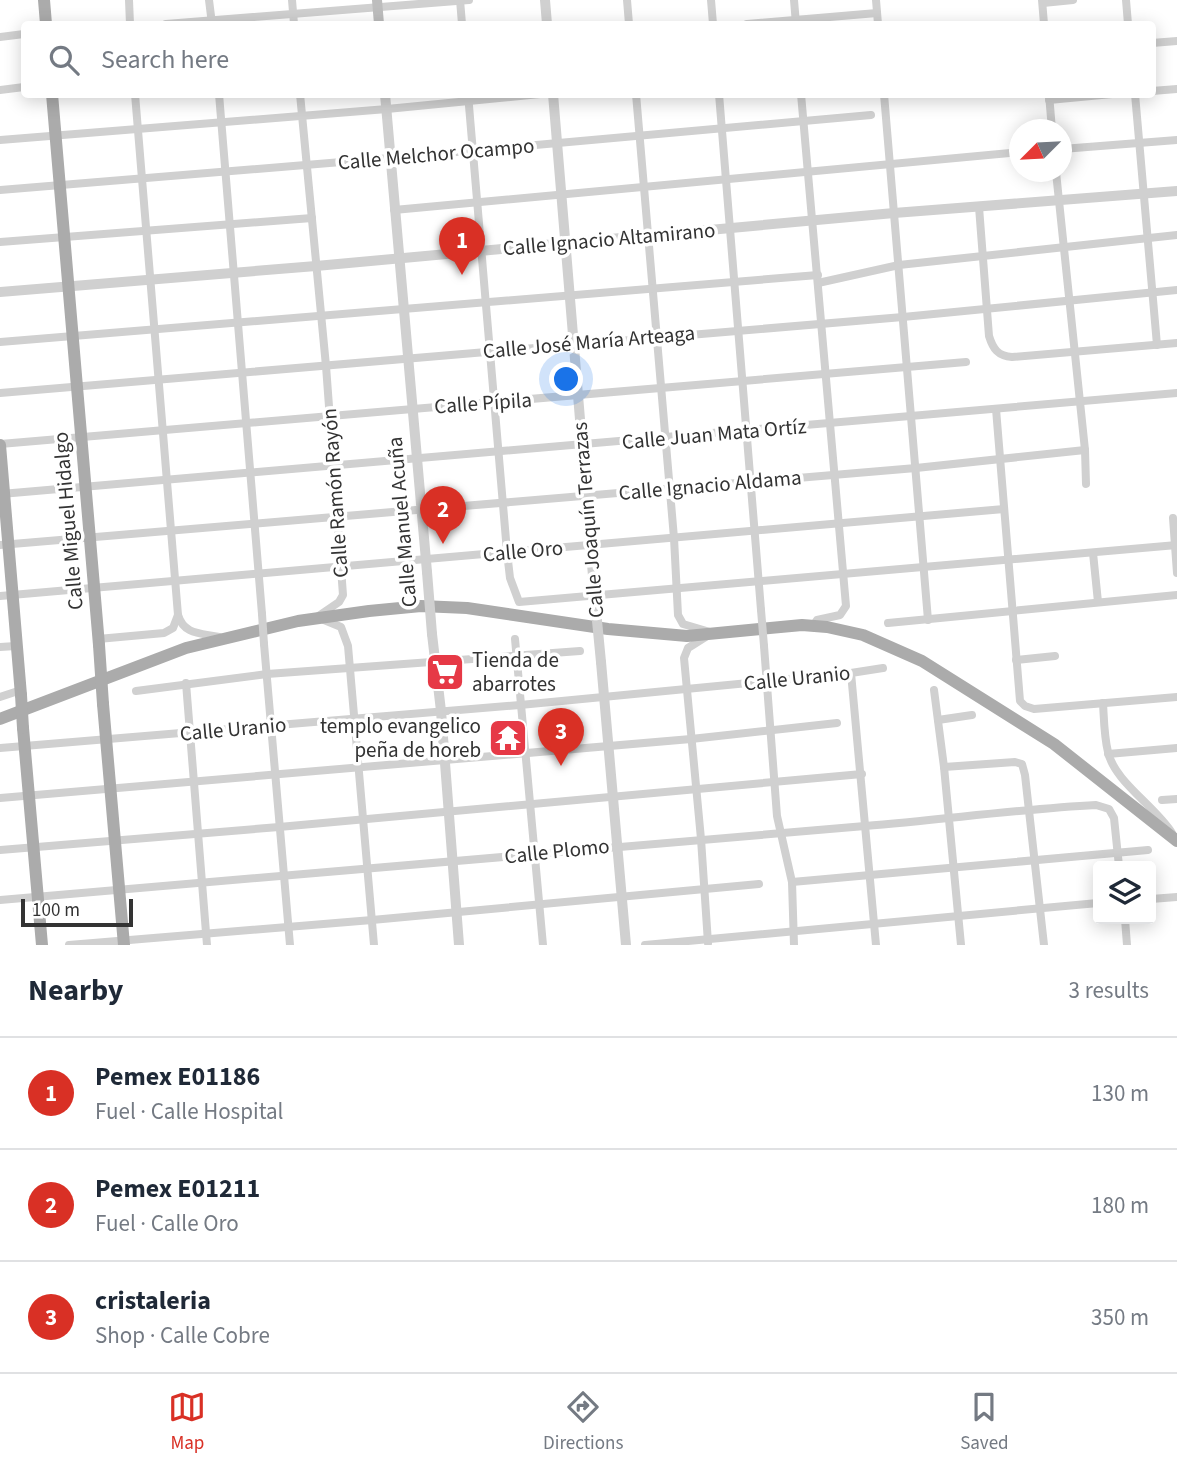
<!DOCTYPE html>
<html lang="en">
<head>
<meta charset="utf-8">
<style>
	body { margin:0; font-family:"Source Sans 3",sans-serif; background:#f2f2f3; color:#1f2937 }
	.controls { position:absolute; right:21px; bottom:21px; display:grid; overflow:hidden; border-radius:7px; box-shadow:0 4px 18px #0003 }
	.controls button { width:63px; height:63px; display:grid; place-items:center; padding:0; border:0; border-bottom:2px solid #e0e1e3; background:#fff; color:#1f2937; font:35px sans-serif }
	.compass { position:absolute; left:1009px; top:119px; width:63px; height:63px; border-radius:50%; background:#fff; box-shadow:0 4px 18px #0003; rotate:246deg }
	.scale { position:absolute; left:21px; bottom:18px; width:112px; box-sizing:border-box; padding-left:7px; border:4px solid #333; border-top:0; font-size:19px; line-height:24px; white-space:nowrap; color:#333; -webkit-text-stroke:5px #fff; paint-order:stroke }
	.you { position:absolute; left:567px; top:380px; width:24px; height:24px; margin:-18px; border:5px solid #fff; border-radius:50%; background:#1a73e8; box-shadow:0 0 0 10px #1a73e833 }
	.badge { display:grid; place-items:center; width:46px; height:46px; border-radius:50%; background:#d93025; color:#fff; font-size:23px; font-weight:700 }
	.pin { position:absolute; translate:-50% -58px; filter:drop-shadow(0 2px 4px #0008) }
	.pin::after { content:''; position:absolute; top:37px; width:24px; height:21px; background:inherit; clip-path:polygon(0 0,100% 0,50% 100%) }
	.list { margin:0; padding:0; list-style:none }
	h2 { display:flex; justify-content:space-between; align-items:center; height:91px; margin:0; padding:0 28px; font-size:30px }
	h2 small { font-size:23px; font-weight:400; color:#747a83 }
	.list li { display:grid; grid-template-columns:46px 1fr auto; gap:21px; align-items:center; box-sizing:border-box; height:112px; padding:0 28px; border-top:2px solid #e0e1e3 }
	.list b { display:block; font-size:26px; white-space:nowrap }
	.list p { margin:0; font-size:23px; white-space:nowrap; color:#747a83 }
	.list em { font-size:23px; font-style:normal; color:#747a83 }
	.icon { flex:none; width:38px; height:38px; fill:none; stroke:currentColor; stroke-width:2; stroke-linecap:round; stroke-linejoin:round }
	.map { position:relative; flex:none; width:1177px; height:945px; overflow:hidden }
	.search { position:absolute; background:#fff; box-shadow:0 4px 18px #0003; left:21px; right:21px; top:21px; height:77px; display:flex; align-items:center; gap:18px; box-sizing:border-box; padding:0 24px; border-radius:7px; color:#747a83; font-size:26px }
	.sheet { height:427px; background:#fff }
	nav { display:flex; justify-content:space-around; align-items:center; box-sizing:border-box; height:98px; border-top:2px solid #e0e1e3; background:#fff; font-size:19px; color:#747a83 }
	nav a { display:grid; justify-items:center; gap:4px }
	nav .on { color:#d93025 }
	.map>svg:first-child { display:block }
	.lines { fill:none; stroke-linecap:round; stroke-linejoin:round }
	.minor { stroke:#d0d0d0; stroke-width:8 }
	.tertiary { stroke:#d0d0d0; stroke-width:10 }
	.secondary { stroke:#bdbdbd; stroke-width:10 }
	.primary { stroke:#ababab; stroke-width:12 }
	.minor-bridge { stroke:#d0d0d0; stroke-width:8 }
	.tertiary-bridge { stroke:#d0d0d0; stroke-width:10 }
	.primary-bridge { stroke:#ababab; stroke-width:12 }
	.labels { text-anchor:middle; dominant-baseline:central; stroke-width:7; stroke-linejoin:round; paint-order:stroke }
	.street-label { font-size:21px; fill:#333; stroke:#fff }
	.poi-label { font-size:21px; fill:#333; stroke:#fff; text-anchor:start }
</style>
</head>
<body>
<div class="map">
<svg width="1177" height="945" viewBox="0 0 1177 945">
	<rect width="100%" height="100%" fill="#fff"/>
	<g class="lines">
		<g class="minor">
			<polyline points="129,0 130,24"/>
			<polyline points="209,0 212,24"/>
			<polyline points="292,0 294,24"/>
			<polyline points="460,0 462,24"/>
			<polyline points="627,0 629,24"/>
			<polyline points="711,0 713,24"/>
			<polyline points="794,0 796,24"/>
			<polyline points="876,0 878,24"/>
			<polyline points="1042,0 1044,24"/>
			<polyline points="1126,0 1128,24"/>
			<polyline points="1043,3 1073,0"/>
			<polyline points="166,24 469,0"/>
			<polyline points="747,24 877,13"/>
			<polyline points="0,37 24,34"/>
			<polyline points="1152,43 1177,41"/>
			<polyline points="0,90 24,87"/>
			<polyline points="1152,91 1177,89"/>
			<polyline points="219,94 262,614"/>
			<polyline points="300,94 326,366 343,595 339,602 317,617"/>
			<polyline points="468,94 507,552 510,578 519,602 1177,545"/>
			<polyline points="636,94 674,538 678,615 683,624 710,632"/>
			<polyline points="719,94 761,610"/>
			<polyline points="801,94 846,606 840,615 817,620 813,626"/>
			<polyline points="884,94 928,620"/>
			<polyline points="1049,94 1052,130"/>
			<polyline points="1135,94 1157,345"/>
			<polyline points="1049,100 1112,94"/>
			<polyline points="0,140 387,109 540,94"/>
			<polyline points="1062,149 1177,140"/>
			<polyline points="1056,172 1085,450 1086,484"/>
			<polyline points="0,190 390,158 871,115"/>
			<path d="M979,207l10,129c4,13 9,20 23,21l165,-14"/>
			<polyline points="394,210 1020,152"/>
			<polyline points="0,242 312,218"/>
			<polyline points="818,283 899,265 1177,235"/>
			<polyline points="0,342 818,275"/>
			<polyline points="0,393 903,317 1177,290"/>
			<polyline points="996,409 1020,701 1025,706 1034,709 1177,697"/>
			<polyline points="0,444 966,362"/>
			<polyline points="1,494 1177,393"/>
			<polyline points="1173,518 1177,573"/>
			<polyline points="0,545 916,468 1085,450"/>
			<polyline points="1093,553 1098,602"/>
			<polyline points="0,596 1004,509"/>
			<path d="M178,615c6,20 23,18 41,22"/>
			<polyline points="324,620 341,627 348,646 374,945"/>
			<polyline points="888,623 1177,595"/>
			<polyline points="707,636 688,648 684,658 701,839 708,943"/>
			<polyline points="98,639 164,633 173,628 178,615 135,94"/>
			<polyline points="515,639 543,945"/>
			<polyline points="264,644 290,945"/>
			<polyline points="764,646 777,816 792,882 794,945"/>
			<polyline points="0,647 16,646"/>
			<polyline points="1016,660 1055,656"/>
			<polyline points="851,673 876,945"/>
			<polyline points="186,683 207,945"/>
			<polyline points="934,690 944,767 961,945"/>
			<polyline points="136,691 267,674 580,651"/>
			<polyline points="0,697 21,690"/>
			<path d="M1103,703c1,16 1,33 5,49 6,29 48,55 64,81"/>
			<polyline points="938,720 972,715"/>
			<polyline points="0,748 520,705 851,673 883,668"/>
			<polyline points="1108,754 1177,748"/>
			<polyline points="944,767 1015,762 1022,764 1025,775 1044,945"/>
			<polyline points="0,798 691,739 837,723"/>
			<polyline points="1162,800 1177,799"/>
			<polyline points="0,850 279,827 862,774"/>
			<polyline points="792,882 1148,850"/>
			<polyline points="1151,899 1177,897"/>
			<path d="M0,900c288,-24 576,-51 865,-74 77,-6 154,-17 231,-21l13,4 5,9 5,48"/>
			<polyline points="1125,919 1127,945"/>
			<polyline points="69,945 372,920 759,884"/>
			<polyline points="645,945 1098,903"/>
		</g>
		<g class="tertiary">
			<polyline points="545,0 547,24"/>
			<polyline points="385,94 427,572"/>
			<polyline points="553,94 595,600"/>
			<polyline points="0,292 316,266 894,213 1177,191"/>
			<polyline points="432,634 441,711 459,945"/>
			<polyline points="601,662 626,945"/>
		</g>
		<polyline class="secondary" points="377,0 379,24"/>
		<g class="primary">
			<polyline points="44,0 46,24"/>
			<polyline points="52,94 99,645"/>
			<polyline points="0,445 21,695"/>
			<polyline points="103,704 124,945"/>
			<polyline points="0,719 186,648 298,621 369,611 421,606 467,608 608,629 687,636 802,625 827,627 863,635 922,661 1054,744 1177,841"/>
			<polyline points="23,728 42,945"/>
		</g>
		<g class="minor-bridge">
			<polyline points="761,610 764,646"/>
			<polyline points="262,614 264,644"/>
		</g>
		<g class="tertiary-bridge">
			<polyline points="427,572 432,634"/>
			<polyline points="595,600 601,662"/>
		</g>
		<g class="primary-bridge">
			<polyline points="99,645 103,704"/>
			<polyline points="21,695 23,728"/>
		</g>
	</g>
	<defs>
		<g id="supermarket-square" transform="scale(2.0125)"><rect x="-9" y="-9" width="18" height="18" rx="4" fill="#e63946" stroke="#fff"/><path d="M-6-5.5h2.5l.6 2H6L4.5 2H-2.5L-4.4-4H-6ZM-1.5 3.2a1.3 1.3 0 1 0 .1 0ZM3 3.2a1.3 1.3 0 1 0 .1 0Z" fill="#fff"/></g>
		<g id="temple-square" transform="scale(2.0125)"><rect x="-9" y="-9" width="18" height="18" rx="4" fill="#e63946" stroke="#fff"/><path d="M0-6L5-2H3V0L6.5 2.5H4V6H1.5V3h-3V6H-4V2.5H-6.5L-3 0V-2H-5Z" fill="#fff"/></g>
	</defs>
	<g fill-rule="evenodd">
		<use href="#supermarket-square" x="445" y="672"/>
		<use href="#temple-square" x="508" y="738"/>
	</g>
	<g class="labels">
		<g class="street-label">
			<text transform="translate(436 154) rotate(-5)">Calle Melchor Ocampo</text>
			<text transform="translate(609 239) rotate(-5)">Calle Ignacio Altamirano</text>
			<text transform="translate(589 342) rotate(-5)">Calle José María Arteaga</text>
			<text transform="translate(483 403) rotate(-4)">Calle Pípila</text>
			<text transform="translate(714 434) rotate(-5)">Calle Juan Mata Ortíz</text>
			<text transform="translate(710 485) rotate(-5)">Calle Ignacio Aldama</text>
			<text transform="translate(335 493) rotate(-94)">Calle Ramón Rayón</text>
			<text transform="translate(588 520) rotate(-95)">Calle Joaquín Terrazas</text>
			<text transform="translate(68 521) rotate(-95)">Calle Miguel Hidalgo</text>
			<text transform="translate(402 522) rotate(-95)">Calle Manuel Acuña</text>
			<text transform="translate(523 551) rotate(-5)">Calle Oro</text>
			<text transform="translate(797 678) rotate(-6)">Calle Uranio</text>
			<text transform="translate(233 729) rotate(-5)">Calle Uranio</text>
			<text transform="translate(557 851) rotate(-6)">Calle Plomo</text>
		</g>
		<g class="poi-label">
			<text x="472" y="660">Tienda de<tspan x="472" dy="24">abarrotes</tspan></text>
			<text x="481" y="726" text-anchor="end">templo evangelico<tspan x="481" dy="24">peña de horeb</tspan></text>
		</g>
	</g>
</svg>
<div class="controls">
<button><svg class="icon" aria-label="layers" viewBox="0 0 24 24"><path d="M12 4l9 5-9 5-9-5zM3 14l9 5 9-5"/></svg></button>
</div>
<svg class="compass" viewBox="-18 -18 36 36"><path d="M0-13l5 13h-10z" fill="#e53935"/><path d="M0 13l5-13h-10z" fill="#747a83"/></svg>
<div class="scale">100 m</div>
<div class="you"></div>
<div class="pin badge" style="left:462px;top:275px">1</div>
<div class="pin badge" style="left:443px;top:544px">2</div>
<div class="pin badge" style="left:561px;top:766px">3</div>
<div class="search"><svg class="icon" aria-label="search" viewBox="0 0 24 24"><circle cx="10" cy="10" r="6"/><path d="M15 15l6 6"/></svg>Search here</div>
</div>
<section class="sheet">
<h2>Nearby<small>3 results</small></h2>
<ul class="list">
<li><span class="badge">1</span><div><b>Pemex E01186</b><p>Fuel · Calle Hospital</p></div><em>130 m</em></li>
<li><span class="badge">2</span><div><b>Pemex E01211</b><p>Fuel · Calle Oro</p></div><em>180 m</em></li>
<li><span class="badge">3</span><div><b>cristaleria</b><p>Shop · Calle Cobre</p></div><em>350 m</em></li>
</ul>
</section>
<nav>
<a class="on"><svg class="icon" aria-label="map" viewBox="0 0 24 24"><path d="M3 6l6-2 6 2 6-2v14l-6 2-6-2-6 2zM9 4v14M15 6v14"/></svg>Map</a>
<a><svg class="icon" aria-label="directions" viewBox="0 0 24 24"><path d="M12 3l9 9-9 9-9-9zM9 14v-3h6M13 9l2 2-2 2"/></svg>Directions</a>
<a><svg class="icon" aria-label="saved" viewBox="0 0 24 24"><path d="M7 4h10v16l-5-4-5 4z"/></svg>Saved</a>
</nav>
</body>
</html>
